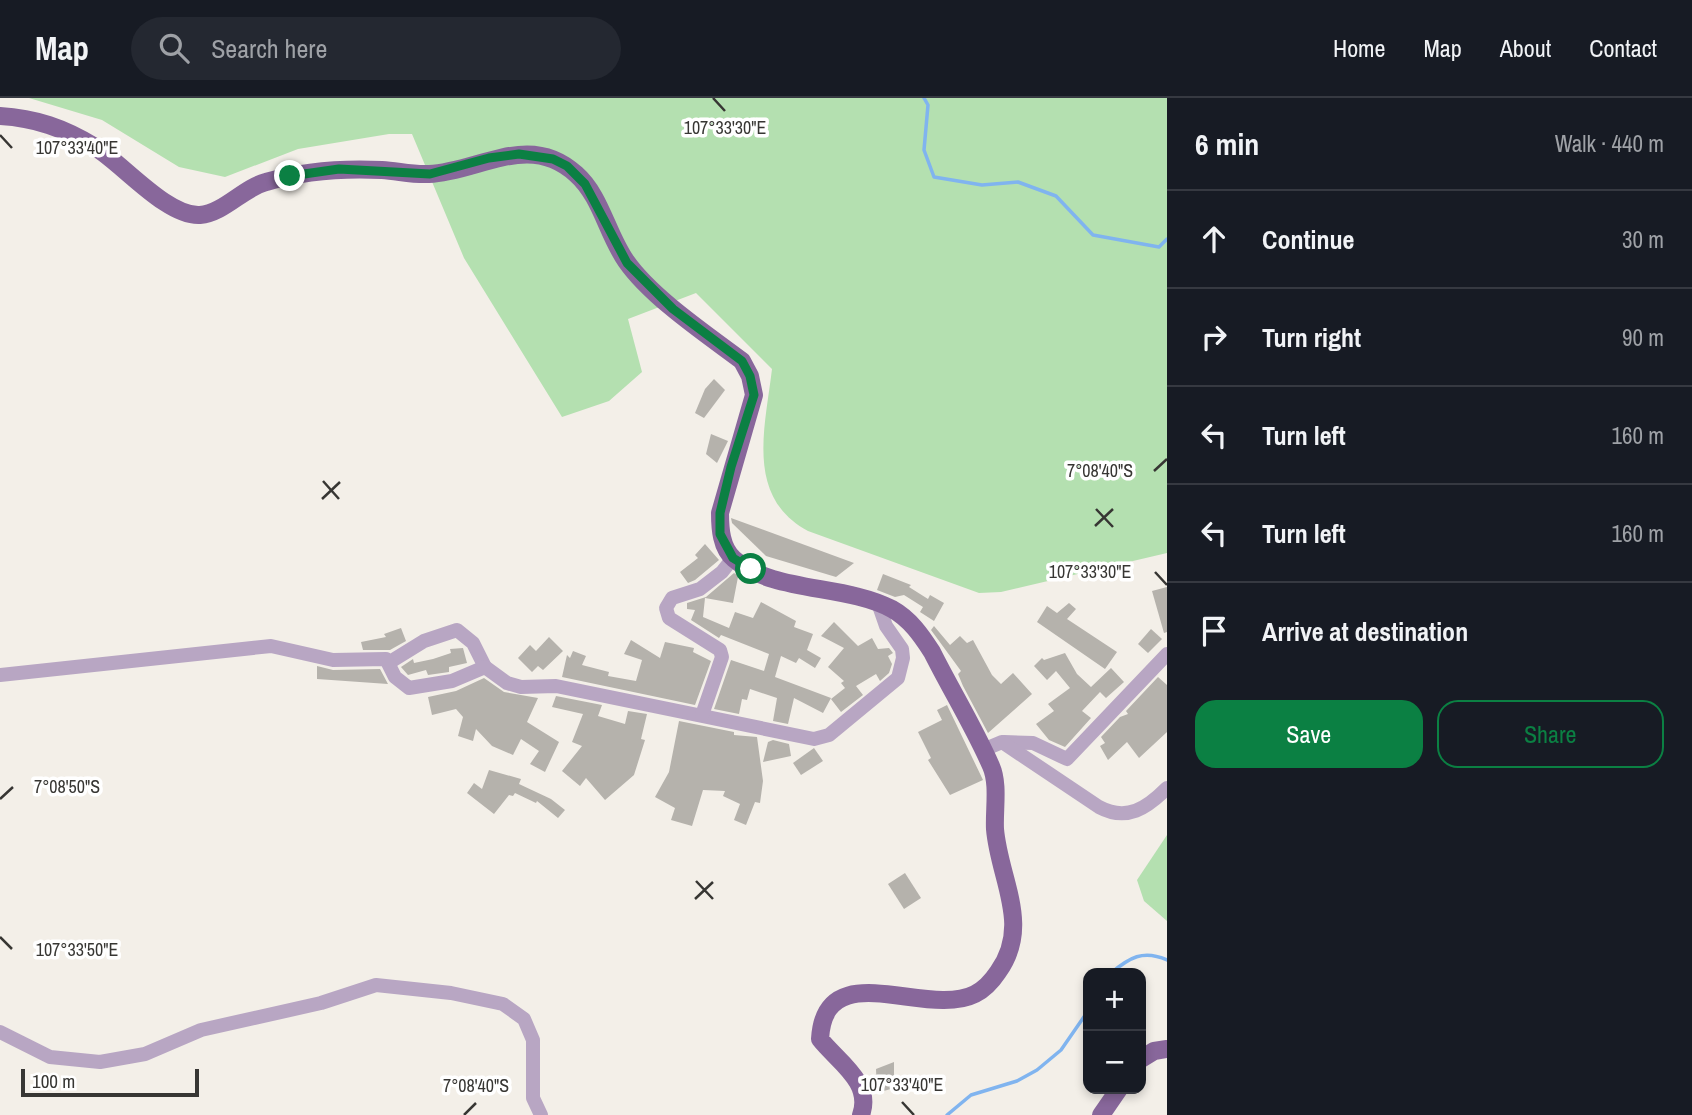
<!DOCTYPE html>
<html lang="en">
<head>
<meta charset="utf-8">
<style>
	body { margin:0; font-family:"Archivo Narrow",sans-serif; background:#242831; color:#f1f3f6 }
	.controls { position:absolute; right:21px; bottom:21px; display:grid; overflow:hidden; border-radius:14px; box-shadow:0 4px 10px #0003 }
	.controls button { width:63px; height:63px; display:grid; place-items:center; padding:0; border:0; border-bottom:2px solid #363941; background:#171b24; color:#f1f3f6; font:35px sans-serif }
	.scale { position:absolute; left:21px; bottom:18px; width:178px; box-sizing:border-box; padding-left:7px; border:4px solid #373633; border-top:0; font-size:19px; line-height:24px; white-space:nowrap; color:#373633; -webkit-text-stroke:5px #fff; paint-order:stroke }
	.stop { position:absolute; width:21px; height:21px; margin:-16px; border:5px solid #0b8043; border-radius:50%; background:#fff }
	.stop.end { background:#0b8043; border-color:#fff; box-shadow:0 2px 7px #0008 }
	.list { margin:0; padding:0; list-style:none }
	h2 { display:flex; justify-content:space-between; align-items:center; height:91px; margin:0; padding:0 28px; font-size:30px }
	h2 small { font-size:23px; font-weight:400; color:#9ea1a6 }
	.list li { display:grid; grid-template-columns:46px 1fr auto; gap:21px; align-items:center; box-sizing:border-box; height:98px; padding:0 28px; border-top:2px solid #363941 }
	.list b { display:block; font-size:26px; white-space:nowrap }
	.list em { font-size:23px; font-style:normal; color:#9ea1a6 }
	.actions { display:flex; gap:14px; padding:21px 28px }
	.actions a { flex:1; padding:16px 0; border:2px solid #0b8043; border-radius:21px; text-align:center; font-size:24px; color:#0b8043 }
	.actions .main { background:#0b8043; color:#fff }
	.icon { flex:none; width:38px; height:38px; fill:none; stroke:currentColor; stroke-width:2; stroke-linecap:round; stroke-linejoin:round }
	.map { position:relative; flex:none; width:1167px; height:1017px; overflow:hidden }
	header { display:flex; align-items:center; gap:42px; box-sizing:border-box; height:98px; padding:0 35px; background:#171b24; border-bottom:2px solid #363941 }
	header strong { font-size:33px }
	nav { display:flex; gap:38px; margin-inline-start:auto; font-size:24px }
	.search { width:490px; height:63px; background:#242831; display:flex; align-items:center; gap:18px; box-sizing:border-box; padding:0 24px; border-radius:38px; color:#9ea1a6; font-size:26px }
	main { display:flex }
	aside { flex:1; background:#171b24 }
	.map>svg:first-child { display:block }
	.green { fill:#b4e0b0 }
	.lines { fill:none; stroke-linecap:round; stroke-linejoin:round }
	.stream { stroke:#80b4ef; stroke-width:3.5 }
	.building { fill:#b5b2ac }
	.minor { stroke:#b8a6c3; stroke-width:14 }
	.major { stroke:#88679b; stroke-width:18 }
	.route { stroke:#0b8043; stroke-width:9 }
	.ticks { fill:none; stroke:#373633; stroke-width:2.5 }
	.ticks-label { font-size:18px; text-anchor:middle; fill:#373633; stroke:#fff; stroke-width:7; stroke-linejoin:round; paint-order:stroke }
</style>
</head>
<body>
<header>
<strong>Map</strong>
<div class="search"><svg class="icon" aria-label="search" viewBox="0 0 24 24"><circle cx="10" cy="10" r="6"/><path d="M15 15l6 6"/></svg>Search here</div>
<nav><a>Home</a><a>Map</a><a>About</a><a>Contact</a></nav>
</header>
<main>
<div class="map">
<svg width="1167" height="1017" viewBox="0 0 1167 1017">
	<rect width="100%" height="100%" fill="#f3efe8"/>
	<g class="green">
		<path d="M29,0h1138v455l-166,39 -22,1 -171,-62c-63,-34 -43,-103 -36,-162l-76,-76 -68,26 14,53 -33,29 -47,16 -98,-159 -52,-124h-23l-91,15 -73,28 -46,-10 -77,-47z"/>
		<polygon points="1167,737 1167,823 1144,803 1137,782"/>
	</g>
	<g class="lines">
		<g class="stream">
			<polyline points="924,0 928,7 924,52 934,79 982,87 1018,84 1056,98 1093,137 1159,149 1167,141"/>
			<path d="M1111,875c18,-15 32,-24 56,-13"/>
			<polyline points="947,1017 971,997 1017,983 1037,972 1061,952 1088,913"/>
		</g>
	</g>
	<g class="building">
		<polygon points="714,281 725,292 704,320 695,315 705,291"/>
		<polygon points="711,336 728,343 717,365 706,356"/>
		<polygon points="731,420 854,465 836,479 766,458 732,425"/>
		<polygon points="705,446 719,462 695,482 688,485 680,474 698,460 695,457"/>
		<polygon points="734,475 743,481 738,479 733,505 705,500 703,519 729,530 735,514 753,520 761,504 796,523 794,529 813,536 807,552 821,560 815,570 799,560 796,565 781,558 775,579 831,600 823,615 794,600 788,626 773,623 777,600 750,591 747,602 742,601 739,616 714,611 731,562 764,573 769,556 721,537 719,540 691,522 695,512 687,511 687,505 706,499"/>
		<polygon points="883,476 911,487 909,489 928,501 930,497 944,505 934,523 920,514 923,509 904,497 895,499 877,492"/>
		<polygon points="1167,489 1167,534 1164,535 1152,493"/>
		<polygon points="1069,505 1076,511 1067,521 1117,554 1105,571 1037,524 1047,508 1057,515"/>
		<polygon points="834,524 858,548 872,540 878,551 889,550 893,555 888,558 892,566 889,575 880,583 876,576 856,588 863,597 841,614 831,601 845,590 841,585 844,583 828,569 844,550 821,538"/>
		<polygon points="934,528 950,547 960,538 967,545 973,542 992,577 1001,586 1013,575 1032,596 988,635 963,588 958,576 961,573 931,532"/>
		<polygon points="401,530 406,543 390,552 363,552 361,544 386,539 384,536"/>
		<polygon points="1151,531 1162,541 1148,555 1138,546"/>
		<polygon points="549,539 563,553 543,572 538,568 532,574 518,560 530,547 536,553"/>
		<polygon points="631,542 660,560 665,544 694,550 693,554 711,563 695,607 562,579 567,557 570,560 573,553 586,558 582,567 609,574 608,578 636,583 642,562 624,556"/>
		<polygon points="463,550 467,565 449,569 449,574 428,577 426,572 408,577 401,569 413,561 414,565 433,561 451,555 450,551"/>
		<polygon points="1065,555 1077,576 1091,589 1111,570 1124,584 1106,600 1100,594 1082,613 1091,620 1065,649 1049,642 1036,626 1054,613 1048,606 1070,590 1056,573 1047,582 1034,568 1042,560 1044,562"/>
		<polygon points="317,568 333,572 380,571 388,586 317,581"/>
		<polygon points="1158,579 1167,587 1167,634 1139,660 1127,644 1108,662 1100,648 1105,645 1101,639 1120,619 1128,616 1126,613"/>
		<polygon points="484,580 504,594 538,600 527,624 559,644 545,674 530,666 539,653 521,641 513,657 492,648 476,631 473,643 458,638 463,619 456,611 432,617 428,599 456,593"/>
		<polygon points="556,598 602,607 598,618 625,626 628,613 647,616 641,641 645,642 634,677 605,702 586,680 580,688 562,673 582,648 572,644 583,616 552,609"/>
		<polygon points="947,607 983,682 950,697 928,662 931,660 918,634 942,622 937,612"/>
		<polygon points="679,623 734,634 734,637 757,639 763,683 760,705 755,704 746,727 734,722 740,706 723,698 725,693 703,692 692,728 671,722 675,710 655,699 669,674"/>
		<polygon points="773,642 789,646 791,658 763,664 768,644"/>
		<polygon points="814,650 823,663 801,677 793,665"/>
		<polygon points="489,672 521,681 519,686 551,701 565,712 558,720 537,703 536,705 515,695 513,698 509,697 494,716 467,695 474,685 482,691"/>
		<polygon points="905,775 921,800 904,811 888,786"/>
		<polygon points="894,964 894,990 877,995 876,971"/>
	</g>
	<g class="lines">
		<g class="minor">
			<polyline points="390,564 424,543 457,532 473,545 485,569"/>
			<polyline points="0,577 271,548 333,562 386,561 395,579 409,590 452,583 485,569 507,585 521,589 556,588 814,641 829,637 898,580 903,560 902,551 886,528 878,505"/>
			<polyline points="702,617 722,559 720,552 669,520 666,510 672,500 700,491 722,474 733,460"/>
			<polyline points="1004,644 1033,645 1067,661 1167,556"/>
			<path d="M983,652l19,-8 97,65c28,15 48,1 68,-19"/>
			<polyline points="0,934 50,959 100,964 145,956 201,932 321,905 376,887 451,895 503,906 524,921 533,942 533,1000 541,1017"/>
		</g>
		<g class="major">
			<path d="M0,18c35,2 64,12 95,31 28,17 72,70 105,68 24,-2 43,-27 66,-33 37,-11 77,-14 116,-12 16,1 31,5 47,4 50,-2 100,-43 147,0 25,22 31,60 50,87 25,36 80,73 116,100l8,15 4,19 -34,118c0,15 1,35 14,46 39,34 111,25 158,50 18,10 29,26 40,43 19,38 42,75 59,114 8,18 3,43 4,63 4,50 37,96 3,143 -6,9 -13,17 -23,22 -49,25 -150,-41 -155,45 17,22 53,43 41,76"/>
			<polyline points="1141,961 1154,953 1167,951"/>
			<polyline points="1101,1017 1119,991"/>
		</g>
	</g>
	<g class="lines">
		<polyline class="route" points="290,78 339,71 430,76 489,60 519,56 553,61 567,68 585,86 627,165 673,211 742,263 750,278 754,297 731,369 720,415 720,436 733,460 751,471"/>
	</g>
	<path class="ticks" d="M713,0l12,13M0,37l12,13M1154,373l13,-12M323,383l16,18M322,401l18,-17M1096,411l17,18M1095,428l18,-17M1155,474l12,13M0,701l13,-12M696,783l17,18M695,801l18,-17M0,839l12,12M902,1004l12,13M464,1017l12,-12"/>
	<g class="ticks-label">
		<text x="725" y="36">107°33'30"E</text>
		<text x="77" y="56">107°33'40"E</text>
		<text x="1100" y="379">7°08'40"S</text>
		<text x="1090" y="480">107°33'30"E</text>
		<text x="67" y="695">7°08'50"S</text>
		<text x="77" y="858">107°33'50"E</text>
		<text x="902" y="993">107°33'40"E</text>
		<text x="476" y="994">7°08'40"S</text>
	</g>
</svg>
<div class="controls">
<button>+</button>
<button>−</button>
</div>
<div class="scale">100 m</div>
<div class="stop" style="left:751px;top:471px"></div>
<div class="stop end" style="left:290px;top:78px"></div>
</div>
<aside>
<h2>6 min<small>Walk · 440 m</small></h2>
<ul class="list">
<li><svg class="icon" aria-label="ahead" viewBox="0 0 24 24"><path d="M12 20V5M6 11l6-6 6 6"/></svg><div><b>Continue</b></div><em>30 m</em></li>
<li><svg class="icon" aria-label="right" viewBox="0 0 24 24"><path d="M7 20v-9h11M14 6l5 5-5 5"/></svg><div><b>Turn right</b></div><em>90 m</em></li>
<li><svg class="icon" aria-label="left" viewBox="0 0 24 24"><path d="M17 20v-9H6M10 6l-5 5 5 5"/></svg><div><b>Turn left</b></div><em>160 m</em></li>
<li><svg class="icon" aria-label="left" viewBox="0 0 24 24"><path d="M17 20v-9H6M10 6l-5 5 5 5"/></svg><div><b>Turn left</b></div><em>160 m</em></li>
<li><svg class="icon" aria-label="arrive" viewBox="0 0 24 24"><path d="M6 21V4h12l-3 4 3 4H6"/></svg><div><b>Arrive at destination</b></div></li>
</ul>
<div class="actions"><a class="main">Save</a><a>Share</a></div>
</aside>
</main>
</body>
</html>
